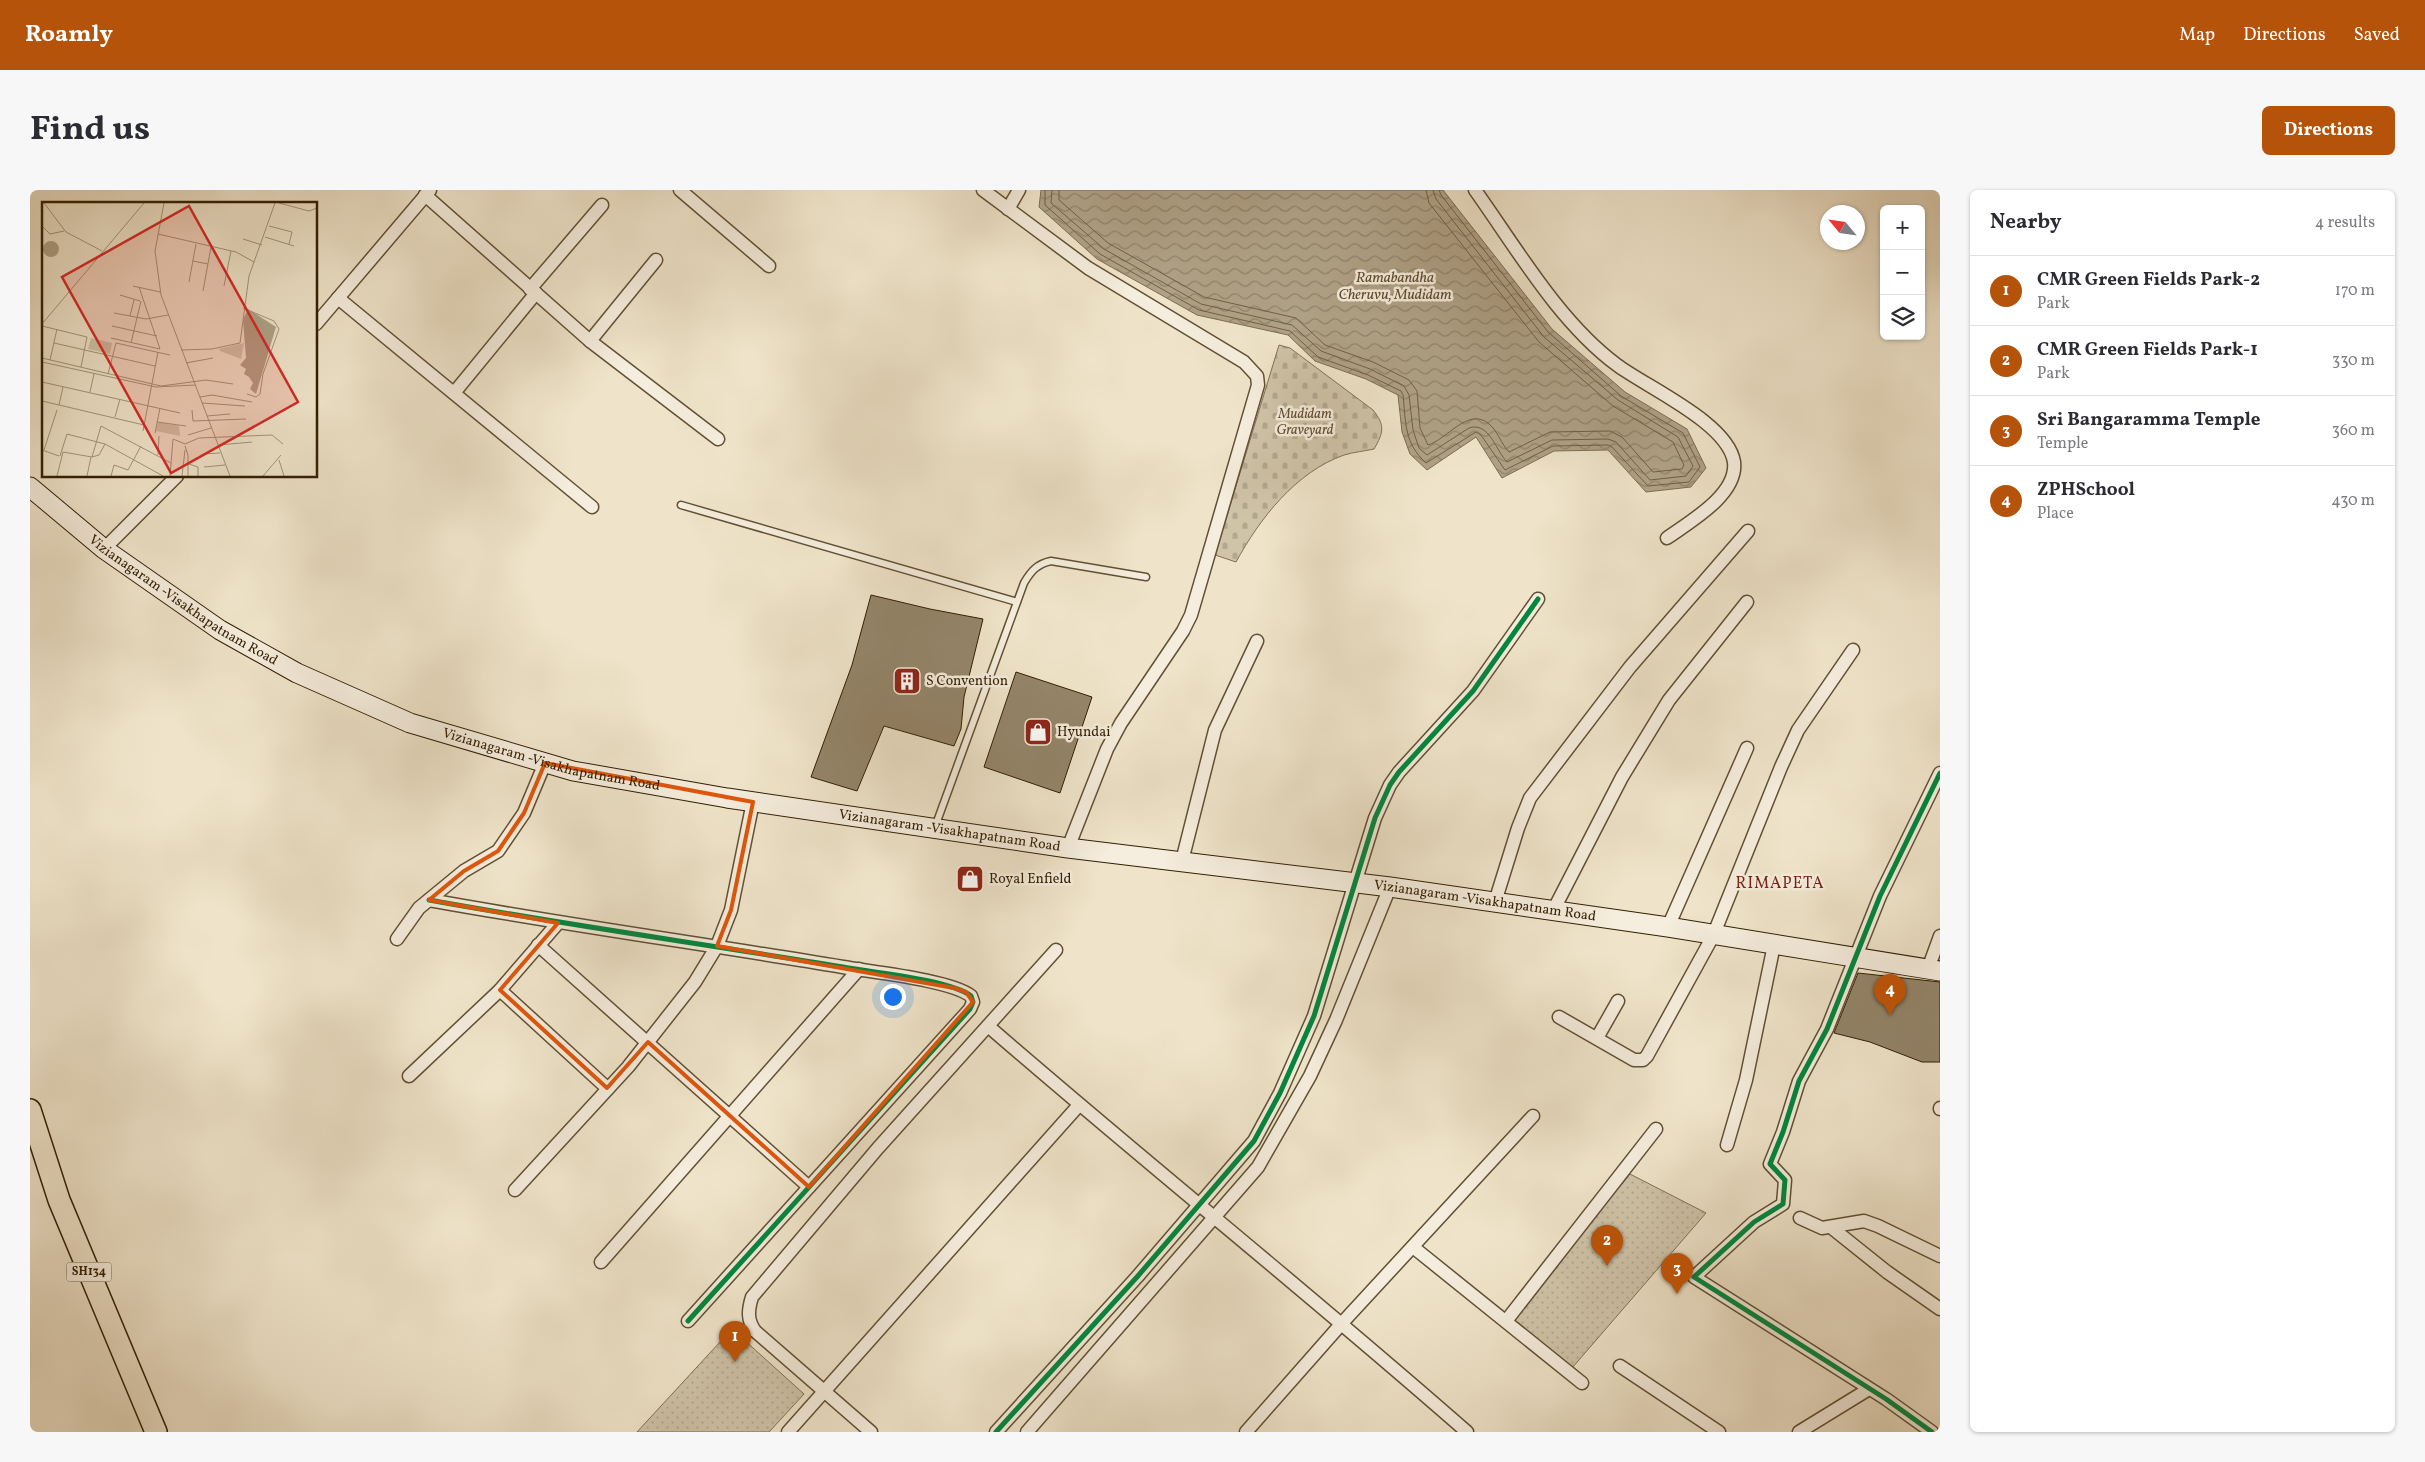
<!DOCTYPE html>
<html lang="en">
<head>
<meta charset="utf-8">
<style>
	body { margin:0; font-family:Vollkorn,serif; background:#f7f7f7; color:#2b2b33 }
	.controls { position:absolute; right:15px; top:15px; display:grid; overflow:hidden; border-radius:8px; box-shadow:0 1px 4px #0004 }
	.controls button { width:45px; height:45px; display:grid; place-items:center; padding:0; border:0; border-bottom:1px solid #e1e1e2; background:#fff; color:#2b2b33; font:25px sans-serif }
	.compass { position:absolute; left:1790px; top:15px; width:45px; height:45px; border-radius:50%; background:#fff; box-shadow:0 1px 4px #0004; rotate:299deg }
	.you { position:absolute; left:862px; top:806px; width:18px; height:18px; margin:-12px; border:4px solid #fff; border-radius:50%; background:#1a73e8; box-shadow:0 0 0 8px #1a73e833 }
	.badge { display:grid; place-items:center; width:32px; height:32px; border-radius:50%; background:#b45309; color:#fff; font-size:16px; font-weight:700 }
	.pin { position:absolute; translate:-50% -41px; filter:drop-shadow(0 1px 2px #0008) }
	.pin::after { content:''; position:absolute; top:26px; width:18px; height:15px; background:inherit; clip-path:polygon(0 0,100% 0,50% 100%) }
	.list { margin:0; padding:0; list-style:none }
	h2 { display:flex; justify-content:space-between; align-items:center; height:65px; margin:0; padding:0 20px; font-size:21px }
	h2 small { font-size:16px; font-weight:400; color:#7c7c81 }
	.list li { display:grid; grid-template-columns:32px 1fr auto; gap:15px; align-items:center; box-sizing:border-box; height:70px; padding:0 20px; border-top:1px solid #e1e1e2 }
	.list b { display:block; font-size:19px; white-space:nowrap }
	.list p { margin:0; font-size:16px; white-space:nowrap; color:#7c7c81 }
	.list em { font-size:16px; font-style:normal; color:#7c7c81 }
	.icon { flex:none; width:28px; height:28px; fill:none; stroke:currentColor; stroke-width:2; stroke-linecap:round; stroke-linejoin:round }
	.map { position:relative; flex:none; width:1910px; height:1242px; overflow:hidden; border-radius:8px }
	header { display:flex; align-items:center; gap:30px; box-sizing:border-box; height:70px; padding:0 25px; background:#b45309; color:#fff }
	header strong { font-size:24px }
	nav { display:flex; gap:28px; margin-inline-start:auto; font-size:18px }
	.intro { display:flex; align-items:center; justify-content:space-between; box-sizing:border-box; height:120px; padding:0 30px }
	h1 { margin:0; font-size:35px }
	.button { padding:12px 22px; border-radius:8px; background:#b45309; color:#fff; font-size:18px; font-weight:700 }
	main { display:flex; gap:30px; padding:0 30px }
	aside { flex:1; background:#fff; border-radius:8px; box-shadow:0 1px 4px #0004 }
	.map>svg:first-child { display:block }
	.cemetery { fill:url(#cemetery-stones); stroke:#807155 }
	.park { fill:url(#park-dots); stroke:#807155 }
	.water { fill:url(#water-waves); stroke:#7d6d51 }
	.lines { fill:none; stroke-linecap:round; stroke-linejoin:round }
	.shore { stroke:#706044; stroke-width:1 }
	.building { fill:#94856a; stroke:#321f02 }
	.service-casing { stroke:#615034; stroke-width:9 }
	.minor-casing { stroke:#615034; stroke-width:15 }
	.secondary-casing { stroke:#321f02; stroke-width:21 }
	.primary-casing { stroke:#321f02; stroke-width:24 }
	.service { stroke:#f5eddd; stroke-width:6 }
	.minor { stroke:#f5eddd; stroke-width:12 }
	.secondary { stroke:#f5eddd; stroke-width:19 }
	.primary { stroke:#efe4ca; stroke-width:21 }
	.cycleway-casing { stroke:#f5eddd; stroke-width:8 }
	.cycleway { stroke:#00873e; stroke-width:5 }
	.marked { fill:none; stroke:#df560c; stroke-width:4; stroke-linejoin:round }
	.labels { text-anchor:middle; dominant-baseline:central; stroke-width:5; stroke-linejoin:round; paint-order:stroke }
	.shield { fill:#f5eddd; stroke:#6c5d44; stroke-width:1 }
	.shield-label { font-size:12px; font-weight:bold; fill:#321f02 }
	.park-label { font-size:14px; font-style:italic; fill:#615034; stroke:#f5eddd }
	.street-label { font-size:14px; fill:#321f02; stroke:#f5eddd }
	.poi-label { font-size:14px; fill:#321f02; stroke:#f5eddd; text-anchor:start }
	.water-label { font-size:15px; font-style:italic; fill:#5e4c30; stroke:#f5eddd }
	.quarter-label { font-size:16px; letter-spacing:1px; fill:#7a1f14; stroke:#f5eddd }
	.inset-road { fill:none; stroke:#a3957a; stroke-width:1 }
	.view { fill:#d62828; fill-opacity:0.15; stroke:#d62828; stroke-width:2.5 }
	.inset-edge { fill:none; stroke:#321f02; stroke-width:2.5 }
</style>
</head>
<body>
<header>
<strong>Roamly</strong>
<nav><a>Map</a><a>Directions</a><a>Saved</a></nav>
</header>
<div class="intro"><h1>Find us</h1><a class="button">Directions</a></div>
<main>
<div class="map">
<svg width="1910" height="1242" viewBox="0 0 1910 1242">
	<defs>
		<pattern id="cemetery-stones" width="16" height="16" patternUnits="userSpaceOnUse" patternTransform="scale(1.25)"><rect width="16" height="16" fill="#cfc3a8"/><path d="M2 7V4a2 2 0 0 1 4 0v3zM10 15v-3a2 2 0 0 1 4 0v3z" fill="#b2a78f"/></pattern>
		<pattern id="park-dots" width="8" height="8" patternUnits="userSpaceOnUse" patternTransform="scale(1.25)"><rect width="8" height="8" fill="#cfc3a8"/><path d="M2 2h.1M6 6h.1" fill="none" stroke="#b2a78f" stroke-width="1.8" stroke-linecap="round"/></pattern>
		<pattern id="water-waves" width="16" height="10" patternUnits="userSpaceOnUse" patternTransform="scale(1.25)"><rect width="16" height="10" fill="#afa186"/><path d="M0 5q4-4 8 0t8 0" fill="none" stroke="#8f836b"/></pattern>
	</defs>
	<rect width="100%" height="100%" fill="#efe4ca"/>
	<filter id="stains"><feTurbulence type="fractalNoise" baseFrequency=".004" numOctaves="4"/><feColorMatrix values="0 0 0 0 .2 0 0 0 0 .09 0 0 0 0 .02 0 0 0 .5 -.17"/></filter>
	<radialGradient id="worn" r=".72"><stop offset=".6" stop-color="#630" stop-opacity="0"/><stop offset="1" stop-color="#630" stop-opacity=".3"/></radialGradient>
	<path class="cemetery" d="M1249,155l11,3 83,62c12,15 11,22 1,39 -9,2 -20,3 -30,6 -48,17 -84,63 -108,107l-21,-7z"/>
	<g class="park">
		<polygon points="1600,984 1676,1023 1542,1178 1481,1130"/>
		<polygon points="702,1139 774,1204 739,1242 607,1242"/>
	</g>
	<polygon class="water" points="1011,0 1413,0 1522,139 1595,202 1657,239 1676,278 1661,297 1616,302 1578,260 1524,261 1472,288 1446,247 1397,280 1380,264 1372,242 1368,205 1336,189 1285,171 1258,145 1167,125 1067,69 1009,17"/>
	<g class="lines">
		<g class="shore">
			<path d="M1015,0v15l55,49 99,56 91,21 28,26 50,18 33,16 2,4c3,28 1,48 23,68l50,-31 5,3 24,35 48,-24 55,-1 4,2 36,39 41,-4 11,-15 -17,-34 -62,-37 -73,-64 -107,-137 -2,-5"/>
			<path d="M1022,0l-1,13 53,46 97,55 91,21 29,26 49,18 34,17 5,9 4,35 6,18 8,7 42,-27c20,-7 27,23 38,34l45,-22 56,-1 8,3 34,38 36,-4 7,-10 -15,-29 -60,-37 -74,-63 -108,-138 -3,-9"/>
			<path d="M1029,0v10l49,43 96,54 92,21 29,27 48,17 36,18 8,11 3,37 8,17c18,-5 41,-39 61,-21 9,7 12,20 20,28l41,-20 60,-1 12,6 31,35 29,-3 2,-4 -11,-23 -60,-36 -74,-64 -110,-139 -3,-13"/>
		</g>
	</g>
	<g class="building">
		<polygon points="841,405 900,419 953,429 934,507 931,539 924,556 854,536 827,601 781,587 822,475"/>
		<polygon points="986,482 1062,507 1030,603 954,577"/>
		<polygon points="1828,783 1910,792 1910,872 1892,872 1840,852 1804,843"/>
	</g>
	<g class="lines">
		<g class="service-casing">
			<g id="service">
				<polyline points="651,315 987,412"/>
				<path d="M905,637l89,-244c7,-12 13,-19 27,-22l95,16"/>
			</g>
		</g>
		<g class="minor-casing">
			<g id="minor">
				<polyline points="650,0 739,76"/>
				<polyline points="953,0 1058,78 1214,172 1227,186 1228,195 1161,425 1153,441 1091,533 1077,559 1038,658"/>
				<path d="M1445,0c42,59 84,132 142,175 31,23 111,58 117,97 4,33 -45,60 -67,76"/>
				<polyline points="395,5 560,151 688,249"/>
				<polyline points="978,19 989,0"/>
				<polyline points="500,99 572,15"/>
				<polyline points="308,108 562,317"/>
				<polyline points="286,134 400,0"/>
				<polyline points="560,151 626,70"/>
				<polyline points="424,203 506,103"/>
				<polyline points="74,359 147,286"/>
				<polyline points="1152,671 1185,540 1227,451"/>
				<path d="M399,710c138,25 276,44 414,67 28,5 108,13 128,29l2,6 -3,7 -282,312"/>
				<polyline points="1465,712 1488,638 1500,608 1600,477 1718,341"/>
				<polyline points="1523,721 1592,587 1639,510 1717,412"/>
				<polyline points="1638,737 1717,558"/>
				<polyline points="367,749 389,718 434,681 468,661 494,623 515,573"/>
				<polyline points="508,755 779,997"/>
				<polyline points="1898,779 1910,746"/>
				<polyline points="470,800 577,898"/>
				<polyline points="1529,827 1604,870 1613,870 1617,866 1683,746 1751,577 1768,540 1823,460"/>
				<path d="M958,836c158,137 322,268 479,406"/>
				<polyline points="1567,848 1588,811"/>
				<polyline points="379,886 470,800 528,733"/>
				<polyline points="1910,919 1910,918"/>
				<polyline points="1697,955 1716,890 1744,755"/>
				<polyline points="485,1000 598,877 665,792 687,756 701,720 723,612"/>
				<polyline points="1770,1028 1792,1038 1834,1031 1848,1036 1910,1066"/>
				<polyline points="1802,1038 1857,1082 1910,1119"/>
				<polyline points="1383,1057 1552,1193"/>
				<polyline points="571,1072 829,779"/>
				<polyline points="1476,1131 1626,939"/>
				<polyline points="1590,1176 1689,1242"/>
				<polyline points="758,1242 1049,915"/>
				<path d="M841,1242l-116,-101c-8,-11 -7,-21 -3,-34l126,-149 178,-198"/>
				<polyline points="966,1242 1107,1087 1224,951 1250,903 1284,826 1345,628 1360,595 1369,582 1443,501 1508,409"/>
				<polyline points="997,1242 1228,977 1280,886 1306,830 1360,697"/>
				<polyline points="1216,1242 1313,1132 1503,926"/>
				<polyline points="1769,1242 1839,1199"/>
				<polyline points="1902,1242 1856,1209 1664,1087 1724,1032 1753,1014 1755,990 1740,974 1753,942 1769,891 1797,839 1850,706 1910,583"/>
			</g>
		</g>
		<g class="secondary-casing">
			<g id="secondary">
				<path id="s1" d="M0,297l74,62 116,81 77,43 113,50 163,48 154,27 341,50 322,39 278,40 272,44"/>
			</g>
		</g>
		<g class="primary-casing">
			<polyline id="primary" points="0,920 29,1010 126,1242"/>
		</g>
		<use href="#service" class="service"/>
		<use href="#minor" class="minor"/>
		<use href="#secondary" class="secondary"/>
		<use href="#primary" class="primary"/>
		<g class="cycleway-casing">
			<g id="cycleway">
				<path d="M399,710c138,25 276,44 414,67 28,5 108,13 128,29l2,6 -3,7 -282,312"/>
				<polyline points="966,1242 1107,1087 1224,951 1250,903 1284,826 1345,628 1360,595 1369,582 1443,501 1508,409"/>
				<polyline points="1902,1242 1856,1209 1664,1087 1724,1032 1753,1014 1755,990 1740,974 1753,942 1769,891 1797,839 1850,706 1910,583"/>
			</g>
		</g>
		<use href="#cycleway" class="cycleway"/>
	</g>
	<path class="marked" d="M515,573l208,39 -22,108 -14,36 237,42 12,4 7,10 -164,185 -161,-145 -41,46 -107,-98 58,-67 -129,-23 35,-29 34,-20 26,-38z"/>
	<defs>
		<g id="building-square" transform="scale(1.4375)"><rect x="-9" y="-9" width="18" height="18" rx="4" fill="#8f2418" stroke="#f5eddd"/><path d="M-4-6H4V6H1V3H-1V6H-4ZM-2.5-4.3h1.7v1.8h-1.7ZM.8-4.3h1.7v1.8H.8ZM-2.5-1h1.7V.8h-1.7ZM.8-1h1.7V.8H.8Z" fill="#fff"/></g>
		<g id="shop-square" transform="scale(1.4375)"><rect x="-9" y="-9" width="18" height="18" rx="4" fill="#8f2418" stroke="#f5eddd"/><path d="M-5-2.5h2.3a2.7 3.5 0 0 1 5.4 0H5L5.5 6h-11ZM-1.5-2.5h3a1.5 2.3 0 0 0-3 0Z" fill="#fff"/></g>
	</defs>
	<g fill-rule="evenodd">
		<use href="#building-square" x="877" y="491"/>
		<use href="#shop-square" x="1008" y="542"/>
		<use href="#shop-square" x="940" y="689"/>
	</g>
	<g class="labels">
		<rect class="shield" x="36.5" y="1072.5" width="45" height="19" rx="4"/>
		<g class="shield-label">
			<text x="59" y="1082">SH134</text>
		</g>
		<g class="park-label">
			<text x="1275" y="224">Mudidam<tspan x="1275" dy="16">Graveyard</tspan></text>
		</g>
		<g class="street-label">
			<text stroke="none"><textPath href="#s1" startOffset="191">Vizianagaram -Visakhapatnam Road</textPath></text>
			<text stroke="none"><textPath href="#s1" startOffset="596">Vizianagaram -Visakhapatnam Road</textPath></text>
			<text stroke="none"><textPath href="#s1" startOffset="1001">Vizianagaram -Visakhapatnam Road</textPath></text>
			<text stroke="none"><textPath href="#s1" startOffset="1541">Vizianagaram -Visakhapatnam Road</textPath></text>
		</g>
		<g class="poi-label">
			<text x="896" y="491">S Convention</text>
			<text x="1027" y="542">Hyundai</text>
			<text x="959" y="689">Royal Enfield</text>
		</g>
		<g class="water-label">
			<text x="1365" y="88">Ramabandha<tspan x="1365" dy="17">Cheruvu, Mudidam</tspan></text>
		</g>
		<g class="quarter-label">
			<text x="1750" y="694">RIMAPETA</text>
		</g>
	</g>
	<g transform="translate(12 12)">
		<rect width="275" height="275" fill="#efe4ca"/>
		<path d="M202,141l-3,16 -21,-8 -1,-2z" fill="#cfc3a8"/>
		<path d="M49,136l21,5 -2,11 -22,-5zM116,220l21,4 1,10 -24,-5z" fill="#cfc3a8"/>
		<path d="M1 47a8 8 0 1 1 16 0a8 8 0 1 1-16 0ZM206,107l28,18 -20,67 -6,-5 3,-6 -4,-6 -5,-3 2,-5 -6,-4 6,-7 -3,-38z" fill="#afa186"/>
		<path class="inset-road" d="M2,1l22,29 36,19M122,1l-9,48 6,44 69,181M237,1l30,8 8,-3M0,24l8,8 14,-3M227,24l23,6 -3,12M116,32l78,18 18,10M223,35l29,9M201,37l19,6M151,59l15,3M147,80l7,-38M91,84l27,6M182,84l7,-35M161,89l8,-44M78,93l20,6M201,106l31,13 5,8 -16,45 -3,20 -4,3 -9,-3M72,111l32,6 22,-4M88,114l4,-16M0,122l102,-121M0,124l45,11 -6,30M70,124l45,10M69,136l49,11 -21,-62M12,141l101,23M89,141l10,-42M139,148l31,-1 28,-6 9,-67 26,-73M0,156l119,28 45,-6 27,4M8,158l7,-31M0,160l114,25 39,-2M144,161l27,-5M66,172l8,-31 54,12M0,180l138,31M48,190l4,-18M158,195l12,-2 40,7M0,199l102,24M160,201l43,3M17,203l4,-18M150,208l1,11 53,-2M165,214l23,-2M73,215l5,-18M115,220l29,4M101,229l15,-79M113,231l5,-25M146,233l23,-7M177,243l33,-3M143,244l3,9v21M0,248l17,6M2,248l13,-40M162,252l16,-1M116,253l1,-19M18,254l7,-22 38,10M50,255l9,-31 70,37M237,258l5,16M147,262l9,3v9M162,265l21,-2M15,274l6,-24 29,5 7,-2 6,-11 58,32M45,274l4,-19M69,274l3,-11 14,5 13,-24M128,274l3,-37 12,5 14,-6 73,-3 11,9M140,274l3,-26M221,274l18,-21"/>
		<path class="view" d="M147,4l109,196 -127,71 -109,-196z"/>
		<rect width="275" height="275" class="inset-edge"/>
	</g>
	<rect width="100%" height="100%" filter="url(#stains)"/>
	<rect width="100%" height="100%" fill="url(#worn)"/>
</svg>
<div class="controls">
<button>+</button>
<button>−</button>
<button><svg class="icon" aria-label="layers" viewBox="0 0 24 24"><path d="M12 4l9 5-9 5-9-5zM3 14l9 5 9-5"/></svg></button>
</div>
<svg class="compass" viewBox="-18 -18 36 36"><path d="M0-13l5 13h-10z" fill="#e53935"/><path d="M0 13l5-13h-10z" fill="#7c7c81"/></svg>
<div class="you"></div>
<div class="pin badge" style="left:705px;top:1172px">1</div>
<div class="pin badge" style="left:1577px;top:1076px">2</div>
<div class="pin badge" style="left:1647px;top:1104px">3</div>
<div class="pin badge" style="left:1860px;top:825px">4</div>
</div>
<aside>
<h2>Nearby<small>4 results</small></h2>
<ul class="list">
<li><span class="badge">1</span><div><b>CMR Green Fields Park-2</b><p>Park</p></div><em>170 m</em></li>
<li><span class="badge">2</span><div><b>CMR Green Fields Park-1</b><p>Park</p></div><em>330 m</em></li>
<li><span class="badge">3</span><div><b>Sri Bangaramma Temple</b><p>Temple</p></div><em>360 m</em></li>
<li><span class="badge">4</span><div><b>ZPHSchool</b><p>Place</p></div><em>430 m</em></li>
</ul>
</aside>
</main>
</body>
</html>
